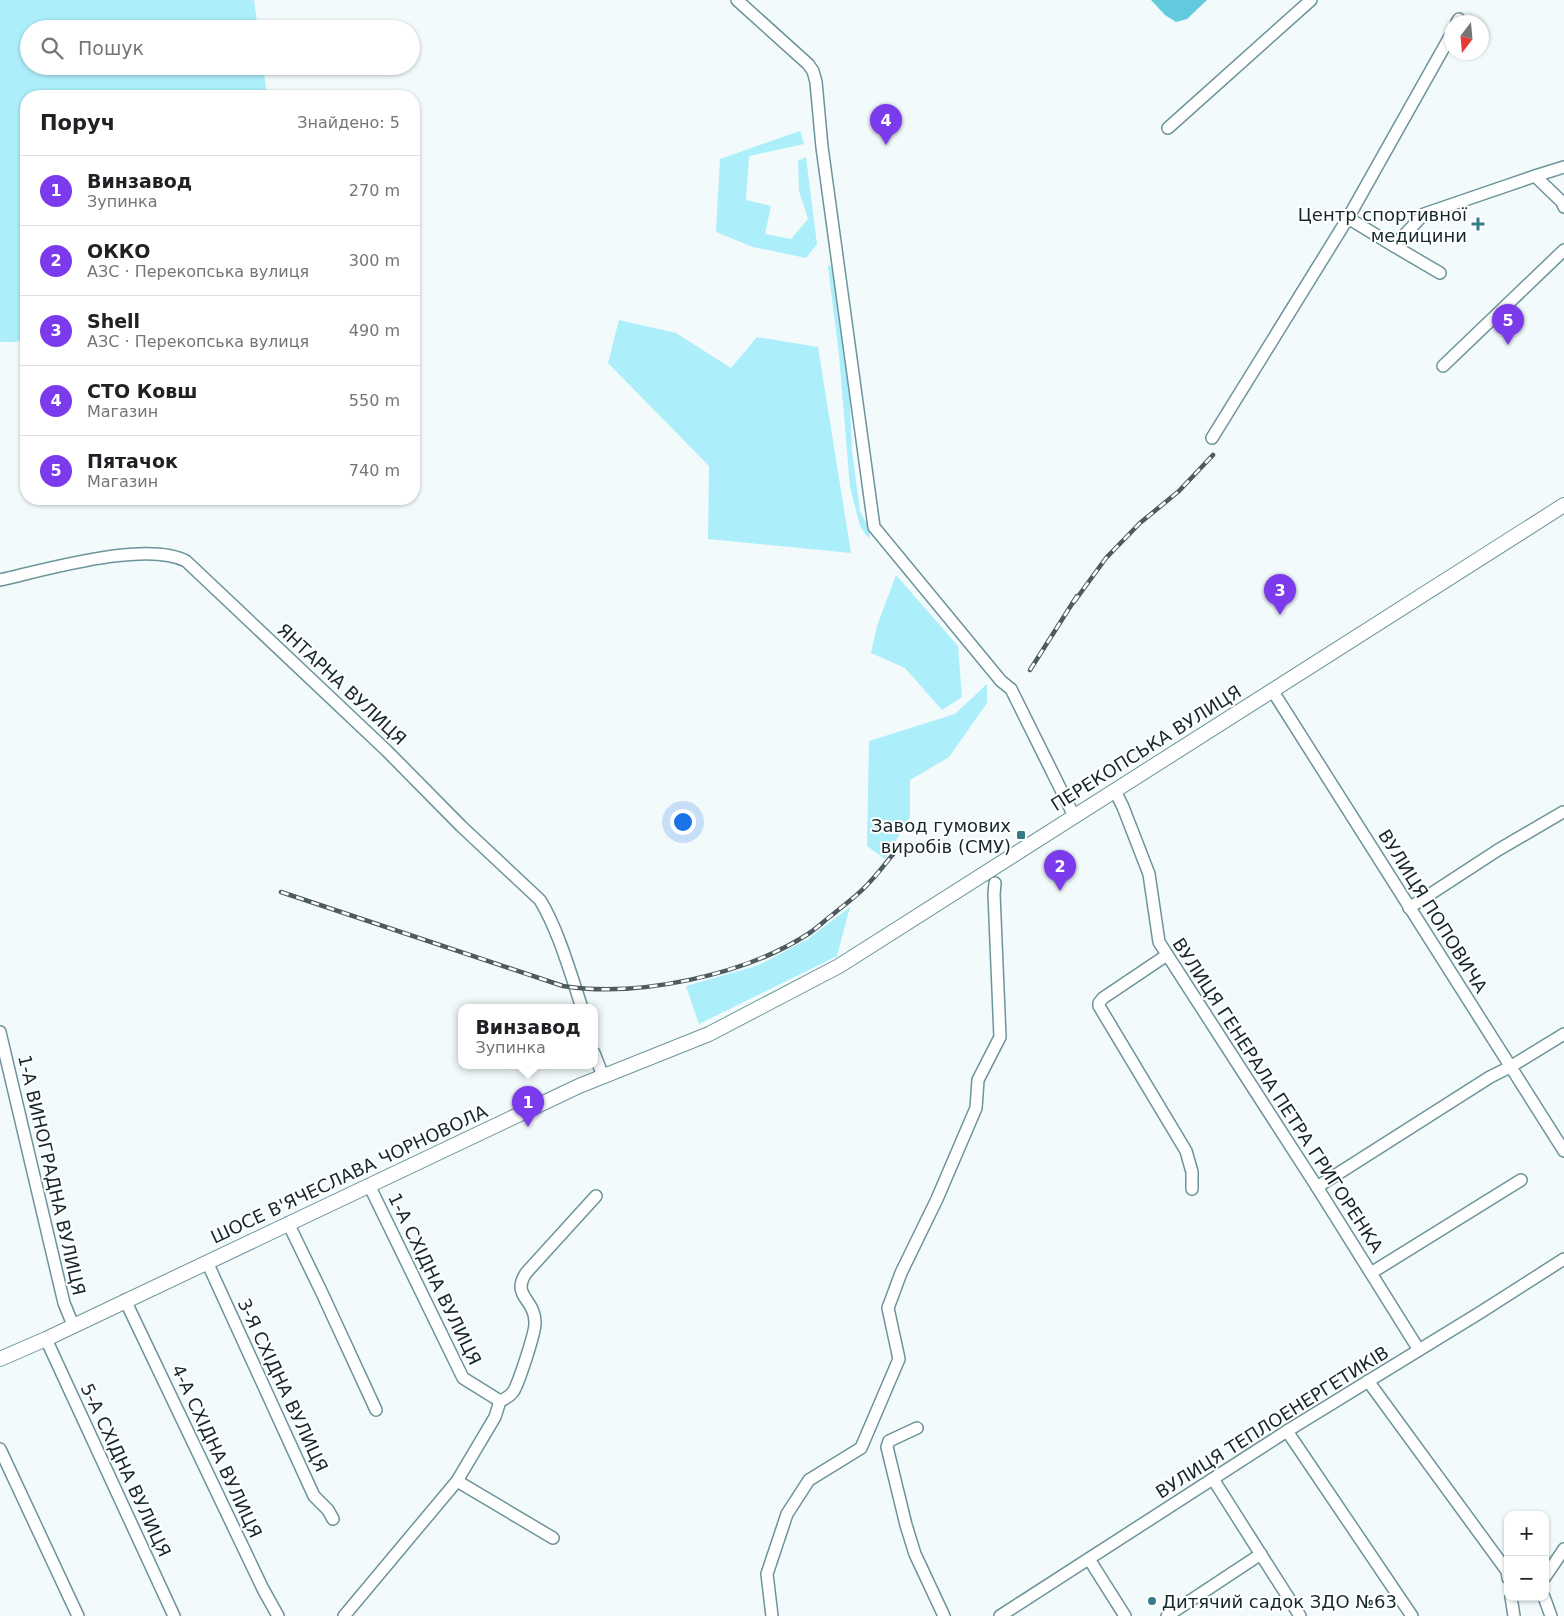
<!DOCTYPE html>
<html lang="uk">
<head>
<meta charset="utf-8">
<style>
	body { margin:0; font-family:"DejaVu Sans",sans-serif; background:#f2f2f2; color:#202124 }
	.controls { position:absolute; right:15px; bottom:15px; display:grid; overflow:hidden; border-radius:10px; box-shadow:0 1px 4px #0004 }
	.controls button { width:45px; height:45px; display:grid; place-items:center; padding:0; border:0; border-bottom:1px solid #e0e0e0; background:#fff; color:#202124; font:25px sans-serif }
	.compass { position:absolute; left:1444px; top:15px; width:45px; height:45px; border-radius:50%; background:#fff; box-shadow:0 1px 4px #0004; rotate:196deg }
	.you { position:absolute; left:682px; top:821px; width:18px; height:18px; margin:-12px; border:4px solid #fff; border-radius:50%; background:#1a73e8; box-shadow:0 0 0 8px #1a73e833 }
	.badge { display:grid; place-items:center; width:32px; height:32px; border-radius:50%; background:#7c3aed; color:#fff; font-size:16px; font-weight:700 }
	.pin { position:absolute; translate:-50% -41px; filter:drop-shadow(0 1px 2px #0008) }
	.pin::after { content:''; position:absolute; top:26px; width:18px; height:15px; background:inherit; clip-path:polygon(0 0,100% 0,50% 100%) }
	.popup { position:absolute; left:458px; top:1004px; width:140px; height:65px; box-sizing:border-box; display:grid; place-content:center; border-radius:10px; background:#fff; filter:drop-shadow(0 1px 4px #0005); font-size:16px; white-space:nowrap; color:#757577 }
	.popup b { font-size:19px; color:#202124 }
	.popup::after { content:''; position:absolute; left:50%; top:100%; margin-left:-10px; border:10px solid transparent; border-top-color:#fff }
	.list { margin:0; padding:0; list-style:none }
	h2 { display:flex; justify-content:space-between; align-items:center; height:65px; margin:0; padding:0 20px; font-size:21px }
	h2 small { font-size:16px; font-weight:400; color:#757577 }
	.list li { display:grid; grid-template-columns:32px 1fr auto; gap:15px; align-items:center; box-sizing:border-box; height:70px; padding:0 20px; border-top:1px solid #e0e0e0 }
	.list b { display:block; font-size:19px; white-space:nowrap }
	.list p { margin:0; font-size:16px; white-space:nowrap; color:#757577 }
	.list em { font-size:16px; font-style:normal; color:#757577 }
	.icon { flex:none; width:28px; height:28px; fill:none; stroke:currentColor; stroke-width:2; stroke-linecap:round; stroke-linejoin:round }
	.map { position:relative; flex:none; width:1564px; height:1616px; overflow:hidden }
	.search { position:absolute; background:#fff; box-shadow:0 1px 4px #0004; left:20px; top:20px; width:400px; height:55px; display:flex; align-items:center; gap:12px; box-sizing:border-box; padding:0 18px; border-radius:28px; color:#757577; font-size:19px }
	.panel { position:absolute; background:#fff; box-shadow:0 1px 4px #0004; left:20px; top:90px; width:400px; height:415px; border-radius:20px }
	.map>svg:first-child { display:block }
	.green { fill:#aceffb }
	.water { fill:#61cadc }
	.lines { fill:none; stroke-linecap:round; stroke-linejoin:round }
	.minor-casing { stroke:#6c949b; stroke-width:14 }
	.major-casing { stroke:#6c949b; stroke-width:16 }
	.minor { stroke:#fff; stroke-width:11 }
	.major { stroke:#fff; stroke-width:14 }
	.rail-casing { stroke:#4c5b5e; stroke-width:4.5 }
	.rail { stroke:#fff; stroke-width:2.5; stroke-dasharray:8; stroke-linecap:butt }
	.poi-dot { fill:#357b87; stroke:#fff; stroke-width:2 }
	.labels { text-anchor:middle; dominant-baseline:central; stroke-width:4; stroke-linejoin:round; paint-order:stroke }
	.poi-label { font-size:18px; fill:#17282b; stroke:#fff; text-anchor:end }
	.street-label { font-size:18px; fill:#17282b; stroke:#fff }
</style>
</head>
<body>
<div class="map">
<svg width="1564" height="1616" viewBox="0 0 1564 1616">
	<rect width="100%" height="100%" fill="#f2fafc"/>
	<g class="green">
		<polygon points="0,0 254,0 258,29 29,29 29,66 263,66 267,96 26,96 26,337 16,342 0,342"/>
		<polygon points="800,131 804,144 749,156 746,200 771,206 765,234 791,239 808,219 799,191 798,161 806,157 817,244 806,258 753,247 716,232 720,159"/>
		<polygon points="829,264 832,269 849,376 852,451 860,511 869,528 870,538 865,534 860,526 850,487 839,355 828,267"/>
		<polygon points="619,320 676,333 731,368 757,337 818,347 851,553 708,539 709,466 608,363"/>
		<polygon points="896,575 958,646 962,697 942,710 905,668 871,653 877,626"/>
		<polygon points="987,684 987,703 949,757 910,780 910,817 885,859 867,846 869,741 955,714"/>
		<polygon points="850,907 837,956 699,1024 686,986 759,965 808,939"/>
	</g>
	<polygon class="water" points="1151,0 1207,0 1187,19 1176,22 1165,15"/>
	<g class="lines">
		<g class="minor-casing">
			<g id="minor">
				<polyline points="737,0 808,64 813,71 816,82 822,147 874,527 1001,681 1011,689 1074,816"/>
				<polyline points="1457,22 1459,19"/>
				<polyline points="1168,128 1311,0"/>
				<polyline points="1564,167 1535,176 1562,202 1564,207"/>
				<polyline points="1348,218 1452,33"/>
				<polyline points="1440,273 1394,246 1424,214 1535,176"/>
				<polyline points="1443,366 1564,250"/>
				<polyline points="1212,438 1348,218 1394,246"/>
				<path d="M0,580c45,-10 146,-40 186,-19l201,190 74,75 79,74c18,29 31,75 42,108"/>
				<polyline points="1272,690 1564,1151"/>
				<polyline points="1115,791 1123,807 1149,874 1159,942 1317,1187 1419,1350"/>
				<polyline points="1409,908 1498,850 1563,812"/>
				<polyline points="1167,955 1103,998 1099,1003 1099,1006 1186,1151 1192,1172 1192,1189"/>
				<polyline points="0,1032 64,1303 73,1325"/>
				<polyline points="594,1053 603,1076"/>
				<polyline points="369,1185 463,1378 500,1401"/>
				<polyline points="1317,1187 1490,1077 1510,1067 1564,1034"/>
				<polyline points="288,1223 322,1293 376,1410"/>
				<polyline points="207,1262 314,1496 328,1510 333,1519"/>
				<polyline points="1371,1273 1521,1180"/>
				<polyline points="125,1300 263,1589 278,1616"/>
				<polyline points="46,1339 174,1616"/>
				<polyline points="1368,1381 1507,1571 1508,1578"/>
				<path d="M500,1401c5,-2 9,-4 13,-9 5,-7 23,-61 22,-70 0,-23 -24,-26 -9,-49l70,-77"/>
				<polyline points="917,1428 889,1441 887,1447 906,1525 915,1554 944,1616"/>
				<polyline points="1287,1431 1412,1616"/>
				<polyline points="0,1449 78,1616"/>
				<polyline points="1213,1479 1300,1616"/>
				<polyline points="457,1481 553,1538"/>
				<polyline points="1089,1559 1125,1616"/>
				<polyline points="1545,1577 1564,1549"/>
				<polyline points="1511,1597 1514,1616"/>
				<polyline points="1544,1597 1551,1616"/>
				<polyline points="344,1616 457,1481 495,1417 500,1401"/>
				<polyline points="772,1616 767,1574 787,1514 809,1480 861,1448 899,1359 888,1308 901,1273 937,1199 976,1108 978,1080 1000,1037 994,894 995,883"/>
				<polyline points="1000,1616 1287,1431 1481,1312 1564,1259"/>
				<polyline points="1167,1616 1261,1554"/>
			</g>
		</g>
		<g class="major-casing">
			<polyline id="major" points="0,1359 46,1339 579,1086 709,1034 839,966 1564,505"/>
		</g>
		<use href="#minor" class="minor"/>
		<use href="#major" class="major"/>
		<g class="rail-casing">
			<g id="rail">
				<polyline points="1074,602 1106,558 1140,523 1179,491 1213,455"/>
				<polyline points="1030,670 1077,596"/>
				<path d="M281,892l282,94c74,12 182,-11 245,-52 9,-6 16,-13 24,-19 12,-10 25,-19 35,-30 10,-10 18,-21 27,-32"/>
			</g>
		</g>
		<use href="#rail" class="rail"/>
	</g>
	<g class="poi-dot">
		<path d="M1475.5 216.5h5v5h5v5h-5v5h-5v-5h-5v-5h5z"/>
		<rect x="1016" y="830" width="10" height="10" rx="2.5"/>
		<circle cx="1152" cy="1601" r="5"/>
	</g>
	<g class="labels">
		<g class="poi-label">
			<text x="1467" y="214">Центр спортивної<tspan x="1467" dy="21">медицини</tspan></text>
			<text x="1011" y="825">Завод гумових<tspan x="1011" dy="21">виробів (СМУ)</tspan></text>
			<text x="1162" y="1601" text-anchor="start">Дитячий садок ЗДО №63</text>
		</g>
		<g class="street-label">
			<text transform="translate(342 684) rotate(43)">ЯНТАРНА ВУЛИЦЯ</text>
			<text transform="translate(1146 748) rotate(-32)">ПЕРЕКОПСЬКА ВУЛИЦЯ</text>
			<text transform="translate(1433 911) rotate(58)">ВУЛИЦЯ ПОПОВИЧА</text>
			<text transform="translate(1278 1095) rotate(57)">ВУЛИЦЯ ГЕНЕРАЛА ПЕТРА ГРИГОРЕНКА</text>
			<text transform="translate(349 1174) rotate(-25)">ШОСЕ В'ЯЧЕСЛАВА ЧОРНОВОЛА</text>
			<text transform="translate(52 1175) rotate(77)">1-А ВИНОГРАДНА ВУЛИЦЯ</text>
			<text transform="translate(435 1279) rotate(64)">1-А СХІДНА ВУЛИЦЯ</text>
			<text transform="translate(283 1385) rotate(65)">3-Я СХІДНА ВУЛИЦЯ</text>
			<text transform="translate(1272 1422) rotate(-32)">ВУЛИЦЯ ТЕПЛОЕНЕРГЕТИКІВ</text>
			<text transform="translate(217 1451) rotate(65)">4-А СХІДНА ВУЛИЦЯ</text>
			<text transform="translate(126 1470) rotate(65)">5-А СХІДНА ВУЛИЦЯ</text>
		</g>
	</g>
</svg>
<div class="controls">
<button>+</button>
<button>−</button>
</div>
<svg class="compass" viewBox="-18 -18 36 36"><path d="M0-13l5 13h-10z" fill="#e53935"/><path d="M0 13l5-13h-10z" fill="#757577"/></svg>
<div class="you"></div>
<div class="pin badge" style="left:528px;top:1127px">1</div>
<div class="popup"><b>Винзавод</b>Зупинка</div>
<div class="pin badge" style="left:1060px;top:891px">2</div>
<div class="pin badge" style="left:1280px;top:615px">3</div>
<div class="pin badge" style="left:886px;top:145px">4</div>
<div class="pin badge" style="left:1508px;top:345px">5</div>
<div class="search"><svg class="icon" aria-label="search" viewBox="0 0 24 24"><circle cx="10" cy="10" r="6"/><path d="M15 15l6 6"/></svg>Пошук</div>
<section class="panel">
<h2>Поруч<small>Знайдено: 5</small></h2>
<ul class="list">
<li><span class="badge">1</span><div><b>Винзавод</b><p>Зупинка</p></div><em>270 m</em></li>
<li><span class="badge">2</span><div><b>ОККО</b><p>АЗС · Перекопська вулиця</p></div><em>300 m</em></li>
<li><span class="badge">3</span><div><b>Shell</b><p>АЗС · Перекопська вулиця</p></div><em>490 m</em></li>
<li><span class="badge">4</span><div><b>СТО Ковш</b><p>Магазин</p></div><em>550 m</em></li>
<li><span class="badge">5</span><div><b>Пятачок</b><p>Магазин</p></div><em>740 m</em></li>
</ul>
</section>
</div>
</body>
</html>
